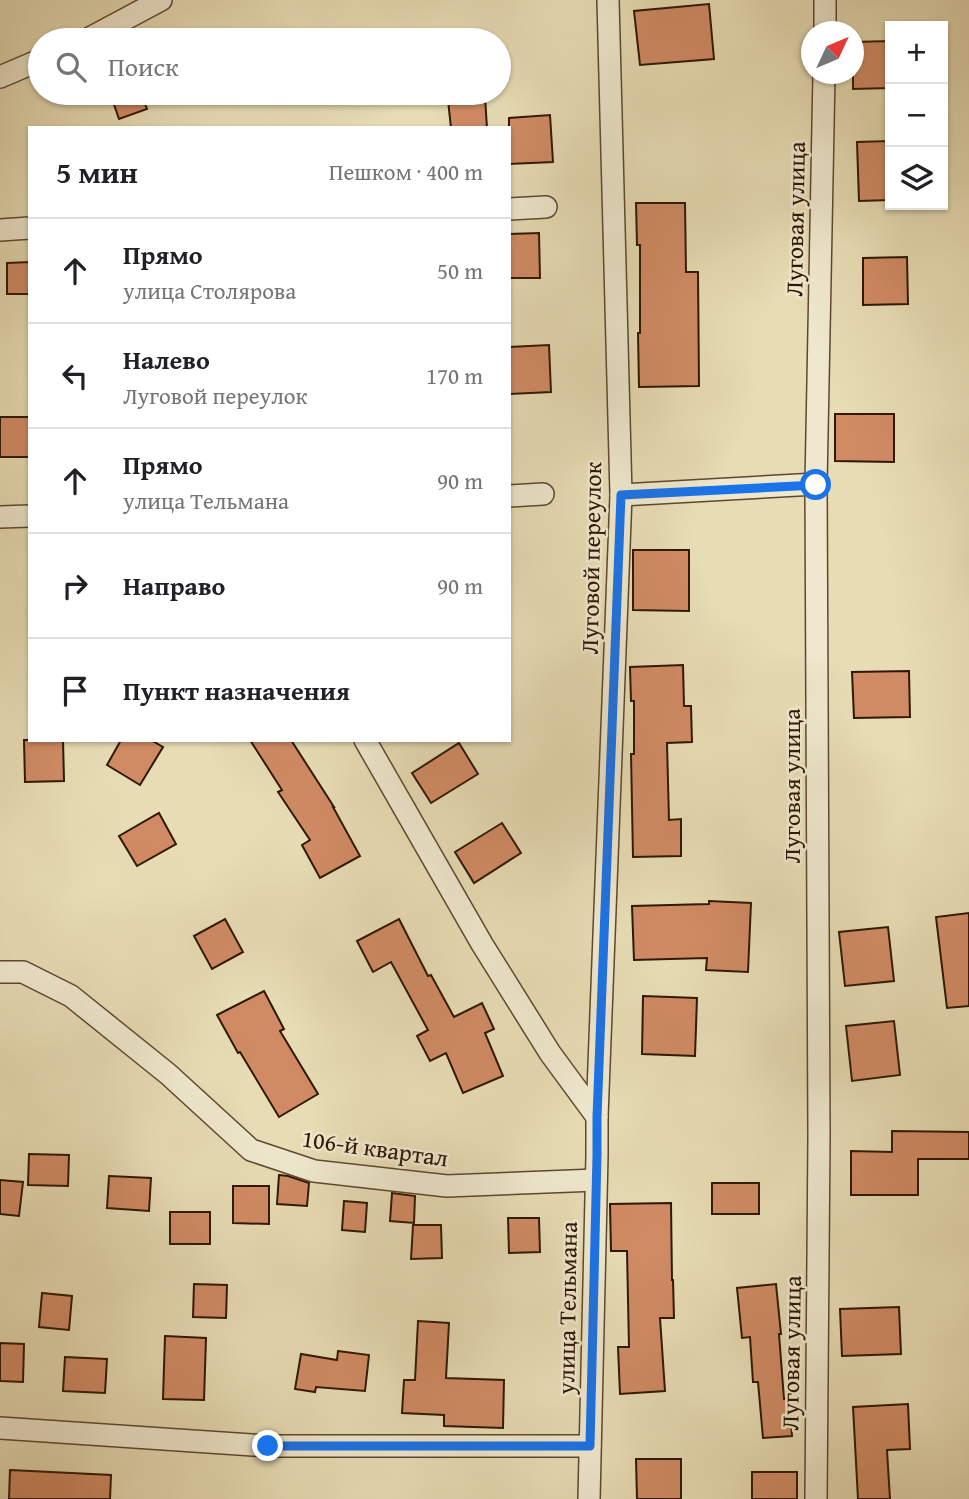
<!DOCTYPE html>
<html lang="ru">
<head>
<meta charset="utf-8">
<style>
	body { margin:0; font-family:"Gentium Book Plus",serif; background:#f2f2f2; color:#202124 }
	.controls { position:absolute; right:21px; top:21px; display:grid; overflow:hidden; border-radius:0px; box-shadow:0 2px 5px #0004 }
	.controls button { width:63px; height:63px; display:grid; place-items:center; padding:0; border:0; border-bottom:2px solid #e0e0e0; background:#fff; color:#202124; font:35px sans-serif }
	.compass { position:absolute; left:801px; top:21px; width:63px; height:63px; border-radius:50%; background:#fff; box-shadow:0 2px 5px #0004; rotate:46deg }
	.stop { position:absolute; width:21px; height:21px; margin:-16px; border:5px solid #1a73e8; border-radius:50%; background:#fff }
	.stop.end { background:#1a73e8; border-color:#fff; box-shadow:0 2px 7px #0008 }
	.list { margin:0; padding:0; list-style:none }
	h2 { display:flex; justify-content:space-between; align-items:center; height:91px; margin:0; padding:0 28px; font-size:30px }
	h2 small { font-size:23px; font-weight:400; color:#757577 }
	.list li { display:grid; grid-template-columns:46px 1fr auto; gap:21px; align-items:center; box-sizing:border-box; height:105px; padding:0 28px; border-top:2px solid #e0e0e0 }
	.list b { display:block; font-size:26px; white-space:nowrap }
	.list p { margin:0; font-size:23px; white-space:nowrap; color:#757577 }
	.list em { font-size:23px; font-style:normal; color:#757577 }
	.icon { flex:none; width:38px; height:38px; fill:none; stroke:currentColor; stroke-width:2; stroke-linecap:round; stroke-linejoin:round }
	.map { position:relative; flex:none; width:969px; height:1499px; overflow:hidden }
	.search { position:absolute; background:#fff; box-shadow:0 2px 5px #0004; left:28px; top:28px; width:483px; height:77px; display:flex; align-items:center; gap:18px; box-sizing:border-box; padding:0 24px; border-radius:38px; color:#757577; font-size:26px }
	.panel { position:absolute; background:#fff; box-shadow:0 2px 5px #0004; left:28px; top:126px; width:483px; height:616px; border-radius:0px }
	.map>svg:first-child { display:block }
	.building { fill:#d08b64; stroke:#2f1702; stroke-width:2 }
	.lines { fill:none; stroke-linecap:round; stroke-linejoin:round }
	.minor-casing { stroke:#5d482e; stroke-width:24 }
	.minor { stroke:#efe8ce; stroke-width:21 }
	.route { stroke:#1a73e8; stroke-width:9 }
	.labels { text-anchor:middle; dominant-baseline:central; stroke-width:5; stroke-linejoin:round; paint-order:stroke }
	.street-label { font-size:24px; fill:#2f1702; stroke:#efe8ce }
</style>
</head>
<body>
<div class="map">
<svg width="969" height="1499" viewBox="0 0 969 1499">
	<rect width="100%" height="100%" fill="#e7dcb4"/>
	<filter id="stains"><feTurbulence type="fractalNoise" baseFrequency=".00286" numOctaves="4"/><feColorMatrix values="0 0 0 0 .2 0 0 0 0 .09 0 0 0 0 .02 0 0 0 .5 -.17"/></filter>
	<radialGradient id="worn" r=".72"><stop offset=".6" stop-color="#630" stop-opacity="0"/><stop offset="1" stop-color="#630" stop-opacity=".3"/></radialGradient>
	<g class="building">
		<polygon points="709,4 714,59 640,65 634,11"/>
		<polygon points="890,41 890,88 853,89 853,42"/>
		<polygon points="110,93 141,93 147,109 119,119"/>
		<polygon points="485,97 487,128 451,128 448,100"/>
		<polygon points="550,115 553,162 509,164 509,118"/>
		<polygon points="890,141 890,200 859,201 857,142"/>
		<polygon points="636,203 685,203 686,272 698,272 699,386 639,387 638,333 640,333 640,245 637,245"/>
		<polygon points="539,233 540,278 510,278 509,234"/>
		<polygon points="907,257 908,304 863,305 863,258"/>
		<polygon points="30,262 30,294 7,294 7,263"/>
		<polygon points="549,345 551,392 510,394 509,347"/>
		<polygon points="835,414 894,414 894,462 835,461"/>
		<rect x="0" y="417" width="30" height="40"/>
		<polygon points="633,550 689,550 689,611 633,610"/>
		<polygon points="683,665 684,706 691,706 692,742 667,743 669,820 681,819 681,856 633,857 631,754 634,754 634,701 631,701 630,667"/>
		<polygon points="909,671 910,717 854,718 852,672"/>
		<polygon points="24,740 63,740 64,781 25,782"/>
		<polygon points="121,740 151,740 163,747 140,785 107,765"/>
		<polygon points="250,740 291,740 334,807 333,807 360,856 320,878 302,845 310,840 278,792 282,790"/>
		<polygon points="459,743 478,774 431,803 412,773"/>
		<polygon points="159,813 176,844 137,866 119,836"/>
		<polygon points="502,823 521,853 474,883 455,852"/>
		<polygon points="709,901 751,903 748,972 706,970 707,958 634,960 632,906 709,904"/>
		<polygon points="969,913 969,1006 947,1008 936,917"/>
		<polygon points="225,919 243,952 212,969 194,936"/>
		<polygon points="399,919 428,976 431,975 454,1017 482,1003 494,1029 485,1033 503,1076 463,1093 446,1053 430,1061 417,1036 428,1030 391,962 373,972 357,941"/>
		<polygon points="888,927 894,981 845,986 839,932"/>
		<polygon points="264,991 284,1029 280,1031 318,1094 279,1117 240,1052 238,1053 217,1015"/>
		<polygon points="643,996 697,998 695,1056 642,1054"/>
		<polygon points="894,1021 900,1075 852,1081 846,1026"/>
		<polygon points="892,1131 969,1132 969,1159 918,1159 918,1195 851,1195 851,1151 892,1152"/>
		<polygon points="29,1154 69,1155 68,1186 28,1185"/>
		<polygon points="279,1175 288,1176 309,1183 307,1206 277,1204"/>
		<polygon points="109,1176 151,1178 149,1211 107,1208"/>
		<polygon points="0,1180 23,1182 19,1216 0,1214"/>
		<rect x="712" y="1183" width="47" height="31"/>
		<polygon points="233,1186 269,1186 269,1224 233,1223"/>
		<polygon points="392,1193 415,1196 414,1223 390,1221"/>
		<polygon points="344,1201 367,1203 365,1232 342,1230"/>
		<polygon points="671,1203 672,1280 673,1280 674,1318 660,1318 665,1391 620,1394 618,1347 629,1347 627,1251 611,1251 610,1204"/>
		<rect x="170" y="1212" width="40" height="32"/>
		<polygon points="508,1218 539,1218 540,1252 509,1253"/>
		<polygon points="413,1225 441,1225 442,1258 411,1259"/>
		<polygon points="194,1284 227,1285 226,1318 193,1317"/>
		<polygon points="776,1284 781,1334 779,1334 784,1399 789,1398 792,1436 763,1438 758,1382 753,1382 750,1337 742,1338 737,1288"/>
		<polygon points="42,1293 72,1296 69,1330 39,1327"/>
		<polygon points="899,1307 901,1354 842,1356 840,1309"/>
		<polygon points="418,1321 449,1323 446,1378 504,1380 503,1428 444,1426 444,1415 402,1413 404,1380 415,1380"/>
		<polygon points="165,1336 206,1338 204,1400 163,1399"/>
		<polygon points="0,1343 24,1344 23,1382 0,1381"/>
		<polygon points="338,1351 369,1355 365,1391 316,1387 315,1392 295,1389 301,1354 337,1360"/>
		<polygon points="65,1357 107,1359 105,1393 63,1391"/>
		<polygon points="908,1404 910,1449 887,1450 890,1499 858,1499 853,1407"/>
		<polygon points="636,1459 681,1459 681,1499 637,1499"/>
		<polygon points="10,1470 111,1475 110,1499 9,1499"/>
		<rect x="752" y="1472" width="45" height="27"/>
	</g>
	<g class="lines">
		<g class="minor-casing">
			<g id="minor">
				<polyline points="825,32 825,0"/>
				<polyline points="86,40 161,0"/>
				<polyline points="0,77 40,60"/>
				<polyline points="509,209 546,207"/>
				<polyline points="0,230 30,228"/>
				<polyline points="621,495 816,484"/>
				<polyline points="509,496 543,494"/>
				<polyline points="0,517 30,516"/>
				<polyline points="365,740 482,944 550,1053 597,1117"/>
				<polyline points="0,972 23,972 71,996 168,1074 251,1150 314,1171 447,1186 596,1180"/>
				<polyline points="0,1428 268,1446 590,1446"/>
				<polyline points="589,1499 597,1155 597,1117 621,495 608,0"/>
				<polyline points="816,1499 819,1136 816,484 824,74"/>
			</g>
		</g>
		<use href="#minor" class="minor"/>
	</g>
	<g class="lines">
		<polyline class="route" points="268,1446 590,1446 597,1155 597,1117 621,495 816,485"/>
	</g>
	<g class="labels">
		<g class="street-label">
			<text transform="translate(795 219) rotate(-89)">Луговая улица</text>
			<text transform="translate(591 558) rotate(-89)">Луговой переулок</text>
			<text transform="translate(791 786) rotate(-90)">Луговая улица</text>
			<text transform="translate(375 1148) rotate(8)">106-й квартал</text>
			<text transform="translate(567 1308) rotate(-89)">улица Тельмана</text>
			<text transform="translate(791 1353) rotate(-89)">Луговая улица</text>
		</g>
	</g>
	<rect width="100%" height="100%" filter="url(#stains)"/>
	<rect width="100%" height="100%" fill="url(#worn)"/>
</svg>
<div class="controls">
<button>+</button>
<button>−</button>
<button><svg class="icon" aria-label="layers" viewBox="0 0 24 24"><path d="M12 4l9 5-9 5-9-5zM3 14l9 5 9-5"/></svg></button>
</div>
<svg class="compass" viewBox="-18 -18 36 36"><path d="M0-13l5 13h-10z" fill="#e53935"/><path d="M0 13l5-13h-10z" fill="#757577"/></svg>
<div class="stop" style="left:816px;top:485px"></div>
<div class="stop end" style="left:268px;top:1446px"></div>
<div class="search"><svg class="icon" aria-label="search" viewBox="0 0 24 24"><circle cx="10" cy="10" r="6"/><path d="M15 15l6 6"/></svg>Поиск</div>
<section class="panel">
<h2>5 мин<small>Пешком · 400 m</small></h2>
<ul class="list">
<li><svg class="icon" aria-label="ahead" viewBox="0 0 24 24"><path d="M12 20V5M6 11l6-6 6 6"/></svg><div><b>Прямо</b><p>улица Столярова</p></div><em>50 m</em></li>
<li><svg class="icon" aria-label="left" viewBox="0 0 24 24"><path d="M17 20v-9H6M10 6l-5 5 5 5"/></svg><div><b>Налево</b><p>Луговой переулок</p></div><em>170 m</em></li>
<li><svg class="icon" aria-label="ahead" viewBox="0 0 24 24"><path d="M12 20V5M6 11l6-6 6 6"/></svg><div><b>Прямо</b><p>улица Тельмана</p></div><em>90 m</em></li>
<li><svg class="icon" aria-label="right" viewBox="0 0 24 24"><path d="M7 20v-9h11M14 6l5 5-5 5"/></svg><div><b>Направо</b></div><em>90 m</em></li>
<li><svg class="icon" aria-label="arrive" viewBox="0 0 24 24"><path d="M6 21V4h12l-3 4 3 4H6"/></svg><div><b>Пункт назначения</b></div></li>
</ul>
</section>
</div>
</body>
</html>
